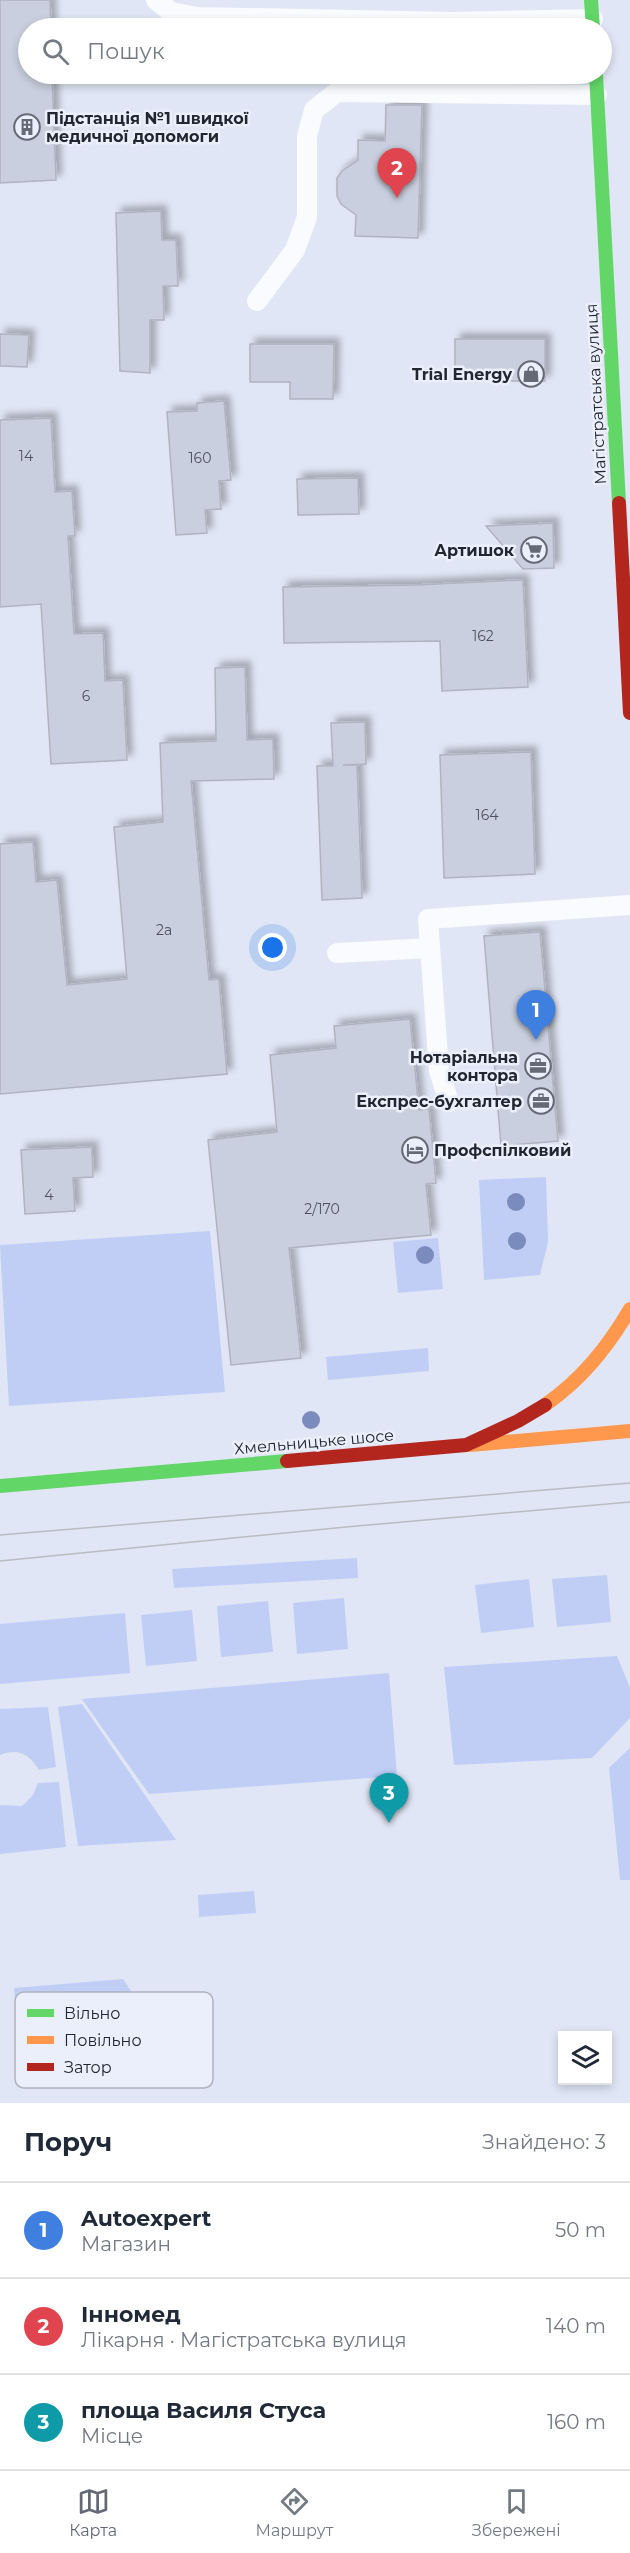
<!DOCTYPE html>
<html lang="uk">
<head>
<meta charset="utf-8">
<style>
	body { margin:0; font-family:Montserrat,sans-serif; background:#f2f2f3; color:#1f2937 }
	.controls { position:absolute; right:18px; bottom:18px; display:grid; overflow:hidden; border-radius:0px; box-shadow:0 3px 9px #0003 }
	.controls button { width:54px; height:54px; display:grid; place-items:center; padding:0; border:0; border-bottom:2px solid #e0e1e3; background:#fff; color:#1f2937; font:30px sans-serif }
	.you { position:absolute; left:273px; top:948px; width:21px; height:21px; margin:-15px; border:4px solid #fff; border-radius:50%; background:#1a73e8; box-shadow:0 0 0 9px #1a73e833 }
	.badge { display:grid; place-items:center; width:39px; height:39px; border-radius:50%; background:#646975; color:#fff; font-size:20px; font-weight:700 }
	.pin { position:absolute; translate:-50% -50px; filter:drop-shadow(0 2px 3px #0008) }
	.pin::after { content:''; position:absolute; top:32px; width:21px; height:18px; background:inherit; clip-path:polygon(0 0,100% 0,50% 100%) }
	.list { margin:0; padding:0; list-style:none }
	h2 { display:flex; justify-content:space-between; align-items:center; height:78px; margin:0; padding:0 24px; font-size:26px }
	h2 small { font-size:20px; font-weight:400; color:#747a83 }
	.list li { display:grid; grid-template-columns:39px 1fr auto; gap:18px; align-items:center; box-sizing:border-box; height:96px; padding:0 24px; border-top:2px solid #e0e1e3 }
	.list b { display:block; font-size:22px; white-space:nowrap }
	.list p { margin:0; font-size:20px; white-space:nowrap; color:#747a83 }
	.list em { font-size:20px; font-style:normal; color:#747a83 }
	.icon { flex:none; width:33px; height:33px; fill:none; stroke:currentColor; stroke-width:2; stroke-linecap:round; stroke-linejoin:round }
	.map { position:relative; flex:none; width:630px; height:2103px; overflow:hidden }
	.search { position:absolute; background:#fff; box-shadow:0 3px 9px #0003; left:18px; right:18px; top:18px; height:66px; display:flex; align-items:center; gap:15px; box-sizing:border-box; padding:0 21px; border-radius:33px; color:#747a83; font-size:22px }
	.sheet { height:366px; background:#fff }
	nav { display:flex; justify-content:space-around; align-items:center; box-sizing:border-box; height:84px; border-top:2px solid #e0e1e3; background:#fff; font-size:16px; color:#747a83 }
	nav a { display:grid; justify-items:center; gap:3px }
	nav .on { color:#646975 }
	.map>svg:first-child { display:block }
	.green { fill:#c0cef5 }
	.building { fill:#c9cfde; stroke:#b0b4c0; stroke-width:1.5; filter:url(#shadow) }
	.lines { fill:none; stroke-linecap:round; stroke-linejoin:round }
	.lane { stroke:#fafbfe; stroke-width:20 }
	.fast { stroke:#63d668; stroke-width:14 }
	.slow { stroke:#ff974d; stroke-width:14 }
	.jam { stroke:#b3261e; stroke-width:14 }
	.tram { stroke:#babcbf; stroke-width:1.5 }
	.tree { fill:#7c8bbd }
	.labels { text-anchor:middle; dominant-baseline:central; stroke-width:5; stroke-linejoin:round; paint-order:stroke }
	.number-label { font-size:14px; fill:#4e535e }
	.poi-label { font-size:16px; font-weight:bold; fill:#222630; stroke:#ebeffb; text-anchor:end }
	.street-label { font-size:16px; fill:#222630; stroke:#ebeffb }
	.key { fill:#ebeffb; stroke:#afb3be; stroke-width:1.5 }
	.key-label { font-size:16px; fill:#222630 }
</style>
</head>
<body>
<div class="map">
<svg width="630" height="2103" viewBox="0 0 630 2103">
	<defs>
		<filter id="shadow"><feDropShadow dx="5.5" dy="-5.5" stdDeviation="3" flood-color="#0004"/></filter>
	</defs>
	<rect width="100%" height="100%" fill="#e0e6f5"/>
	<g class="green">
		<polygon points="546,1177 548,1242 540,1275 484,1280 479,1180"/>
		<polygon points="210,1231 225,1392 9,1406 0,1245"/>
		<polygon points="438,1238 443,1289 398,1293 393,1242"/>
		<polygon points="428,1348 429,1371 328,1380 326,1357"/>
		<polygon points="357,1558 358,1578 174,1588 172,1569"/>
		<polygon points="607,1575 611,1622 557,1627 552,1579"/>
		<polygon points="529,1579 534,1627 481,1633 475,1585"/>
		<polygon points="344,1598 348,1649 297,1654 293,1603"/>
		<polygon points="268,1601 273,1652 221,1657 217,1606"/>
		<polygon points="192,1610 197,1661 146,1666 141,1615"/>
		<polygon points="125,1613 130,1673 0,1684 0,1624"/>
		<polygon points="617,1656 630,1688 630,1718 592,1758 454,1765 444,1667"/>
		<polygon points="389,1673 397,1776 149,1794 82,1699"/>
		<polygon points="82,1704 176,1840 78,1846 58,1707"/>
		<path d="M48,1707l8,60 -17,3c-10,-16 -21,-22 -39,-15v-46z"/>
		<polygon points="630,1748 630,1880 620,1880 609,1768"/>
		<polygon points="59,1782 66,1847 0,1854 0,1805 22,1806 33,1795 38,1783"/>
		<polygon points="254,1891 256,1913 199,1917 198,1895"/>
		<polygon points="123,1979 161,2036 163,2058 76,2067 63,2050 20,2054 14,1988"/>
	</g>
	<g class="building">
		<polygon points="0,0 50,0 51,28 28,28 28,74 52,74 56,180 0,183"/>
		<rect x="387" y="74" width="36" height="7"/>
		<polygon points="386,105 422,105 418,238 355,236 356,215 341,204 337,196 337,178 342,171 358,160 358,140 385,141"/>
		<polygon points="161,211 162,240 176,240 178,286 163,286 164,320 150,320 150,373 120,371 116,213"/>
		<polygon points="0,334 29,335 27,367 0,366"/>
		<rect x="455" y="339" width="90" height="42"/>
		<polygon points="250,344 334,344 333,399 290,399 290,382 250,382"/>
		<polygon points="224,401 231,480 219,481 221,509 205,510 207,533 176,535 167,412 197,411 197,403"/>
		<polygon points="51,418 55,492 72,491 75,536 68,536 74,634 103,633 105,681 123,680 127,760 51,764 41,604 0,607 0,420"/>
		<polygon points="358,478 359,514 298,515 297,479"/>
		<polygon points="553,523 554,568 523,569 486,526"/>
		<polygon points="523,580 528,687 442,691 440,641 284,643 283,587 416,585"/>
		<polygon points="245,667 247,740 273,739 274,779 191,781 209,980 219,979 227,1074 0,1094 0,844 33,842 36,882 57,880 67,985 127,979 114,827 163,822 160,743 216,741 215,668"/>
		<polygon points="365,722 366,764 343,765 357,765 362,898 322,900 317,766 333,766 331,723"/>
		<polygon points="531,752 535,874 444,878 440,755"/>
		<polygon points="540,932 558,1141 501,1146 484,936"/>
		<polygon points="410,1019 419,1110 429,1109 436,1183 426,1184 431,1235 289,1248 301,1358 231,1365 208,1140 277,1132 270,1055 336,1048 334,1026"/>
		<polygon points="92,1147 93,1177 73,1178 75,1211 25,1214 21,1150"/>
	</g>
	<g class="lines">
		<g class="lane">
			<polyline points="156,0 171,12 197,17 451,22 593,19"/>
			<polyline points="257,301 295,250 307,217 307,136 314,110 337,92 597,95"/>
			<polyline points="337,953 430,948"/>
			<polyline points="449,1102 439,1071 428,919 630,905"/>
		</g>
		<g class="fast">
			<polyline points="591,0 593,28"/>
			<polyline points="596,74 619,503"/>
			<polyline points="0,1486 287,1461"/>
		</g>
		<g class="slow">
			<path d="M545,1405c37,-26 62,-57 85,-96"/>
			<polyline points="470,1445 630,1431"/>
		</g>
		<g class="jam">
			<polyline points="619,503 630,713"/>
			<polyline points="287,1461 466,1445 518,1421 545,1405"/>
		</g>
		<g class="tram">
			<polyline points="0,1535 630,1483"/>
			<polyline points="0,1561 346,1527 630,1502"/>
		</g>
	</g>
	<g class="tree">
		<circle cx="516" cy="1202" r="9"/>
		<circle cx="517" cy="1241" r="9"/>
		<circle cx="425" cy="1255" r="9"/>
		<circle cx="311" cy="1420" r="9"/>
	</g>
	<defs>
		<g id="building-ring" transform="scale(1.35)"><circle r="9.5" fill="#ebeffb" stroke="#646975" stroke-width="1.5"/><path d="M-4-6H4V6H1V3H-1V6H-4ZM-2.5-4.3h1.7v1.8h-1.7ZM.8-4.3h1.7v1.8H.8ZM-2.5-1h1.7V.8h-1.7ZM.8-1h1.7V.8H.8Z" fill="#646975"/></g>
		<g id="shop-ring" transform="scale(1.35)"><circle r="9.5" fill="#ebeffb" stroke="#646975" stroke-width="1.5"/><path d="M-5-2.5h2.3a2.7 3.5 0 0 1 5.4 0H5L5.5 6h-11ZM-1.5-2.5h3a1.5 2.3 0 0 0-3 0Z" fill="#646975"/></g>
		<g id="supermarket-ring" transform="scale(1.35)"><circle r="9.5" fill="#ebeffb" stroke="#646975" stroke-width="1.5"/><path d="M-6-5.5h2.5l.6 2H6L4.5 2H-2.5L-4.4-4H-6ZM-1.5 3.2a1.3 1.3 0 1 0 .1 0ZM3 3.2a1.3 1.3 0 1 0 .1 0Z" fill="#646975"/></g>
		<g id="office-ring" transform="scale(1.35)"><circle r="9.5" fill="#ebeffb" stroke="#646975" stroke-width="1.5"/><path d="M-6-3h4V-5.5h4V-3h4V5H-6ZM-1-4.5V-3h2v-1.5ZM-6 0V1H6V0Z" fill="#646975"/></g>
		<g id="hotel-ring" transform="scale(1.35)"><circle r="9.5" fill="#ebeffb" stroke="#646975" stroke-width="1.5"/><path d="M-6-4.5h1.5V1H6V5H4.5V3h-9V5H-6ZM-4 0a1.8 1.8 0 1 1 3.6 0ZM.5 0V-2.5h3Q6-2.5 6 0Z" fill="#646975"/></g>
	</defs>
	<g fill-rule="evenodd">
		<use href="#building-ring" x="27" y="127"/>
		<use href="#shop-ring" x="531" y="374"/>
		<use href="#supermarket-ring" x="534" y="550"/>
		<use href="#office-ring" x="538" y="1066"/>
		<use href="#office-ring" x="541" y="1101"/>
		<use href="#hotel-ring" x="415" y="1150"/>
	</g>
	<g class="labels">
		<g class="number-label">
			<text x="26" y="456">14</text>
			<text x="200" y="458">160</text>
			<text x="483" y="636">162</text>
			<text x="86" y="696">6</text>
			<text x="487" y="815">164</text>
			<text x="164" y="930">2а</text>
			<text x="49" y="1195">4</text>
			<text x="322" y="1209">2/170</text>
		</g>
		<g class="poi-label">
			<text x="46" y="118" text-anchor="start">Підстанція №1 швидкої<tspan x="46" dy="18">медичної допомоги</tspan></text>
			<text x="512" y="374">Trial Energy</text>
			<text x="514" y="550">Артишок</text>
			<text x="518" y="1057">Нотаріальна<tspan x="518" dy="18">контора</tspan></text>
			<text x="522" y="1101">Експрес-бухгалтер</text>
			<text x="434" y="1150" text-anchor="start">Профспілковий</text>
		</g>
		<g class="street-label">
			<text transform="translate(596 394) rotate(-93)">Магістратська вулиця</text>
			<text transform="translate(314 1442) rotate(-5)">Хмельницьке шосе</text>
		</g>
	</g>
	<rect x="15" y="1992" width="198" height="96" rx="9" class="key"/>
	<rect x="27" y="2009" width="27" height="8" fill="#63d668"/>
	<rect x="27" y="2036" width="27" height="8" fill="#ff974d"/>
	<rect x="27" y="2063" width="27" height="8" fill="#b3261e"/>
	<g class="key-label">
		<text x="64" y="2019">Вільно</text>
		<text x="64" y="2046">Повільно</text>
		<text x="64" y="2073">Затор</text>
	</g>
</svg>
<div class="controls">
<button><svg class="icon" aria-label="layers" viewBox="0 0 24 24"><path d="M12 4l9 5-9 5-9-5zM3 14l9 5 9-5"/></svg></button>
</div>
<div class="you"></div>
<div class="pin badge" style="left:536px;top:1040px;background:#3f7fe0">1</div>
<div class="pin badge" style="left:397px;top:198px;background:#e0444e">2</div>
<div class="pin badge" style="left:389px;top:1823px;background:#0f9aa8">3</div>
<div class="search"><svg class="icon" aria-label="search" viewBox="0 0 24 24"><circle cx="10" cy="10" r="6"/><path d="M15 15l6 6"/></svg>Пошук</div>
</div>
<section class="sheet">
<h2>Поруч<small>Знайдено: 3</small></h2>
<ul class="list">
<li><span class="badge" style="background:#3f7fe0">1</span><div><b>Autoexpert</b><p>Магазин</p></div><em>50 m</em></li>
<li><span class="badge" style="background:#e0444e">2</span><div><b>Інномед</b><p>Лікарня · Магістратська вулиця</p></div><em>140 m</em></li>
<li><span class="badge" style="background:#0f9aa8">3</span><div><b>площа Василя Стуса</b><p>Місце</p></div><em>160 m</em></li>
</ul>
</section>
<nav>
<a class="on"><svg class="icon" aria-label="map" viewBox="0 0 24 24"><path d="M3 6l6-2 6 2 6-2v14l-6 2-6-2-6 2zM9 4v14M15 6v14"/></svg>Карта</a>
<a><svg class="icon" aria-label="directions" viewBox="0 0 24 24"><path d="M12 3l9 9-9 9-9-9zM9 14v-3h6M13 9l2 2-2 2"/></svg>Маршрут</a>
<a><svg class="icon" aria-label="saved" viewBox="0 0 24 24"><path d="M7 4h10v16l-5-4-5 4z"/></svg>Збережені</a>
</nav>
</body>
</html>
